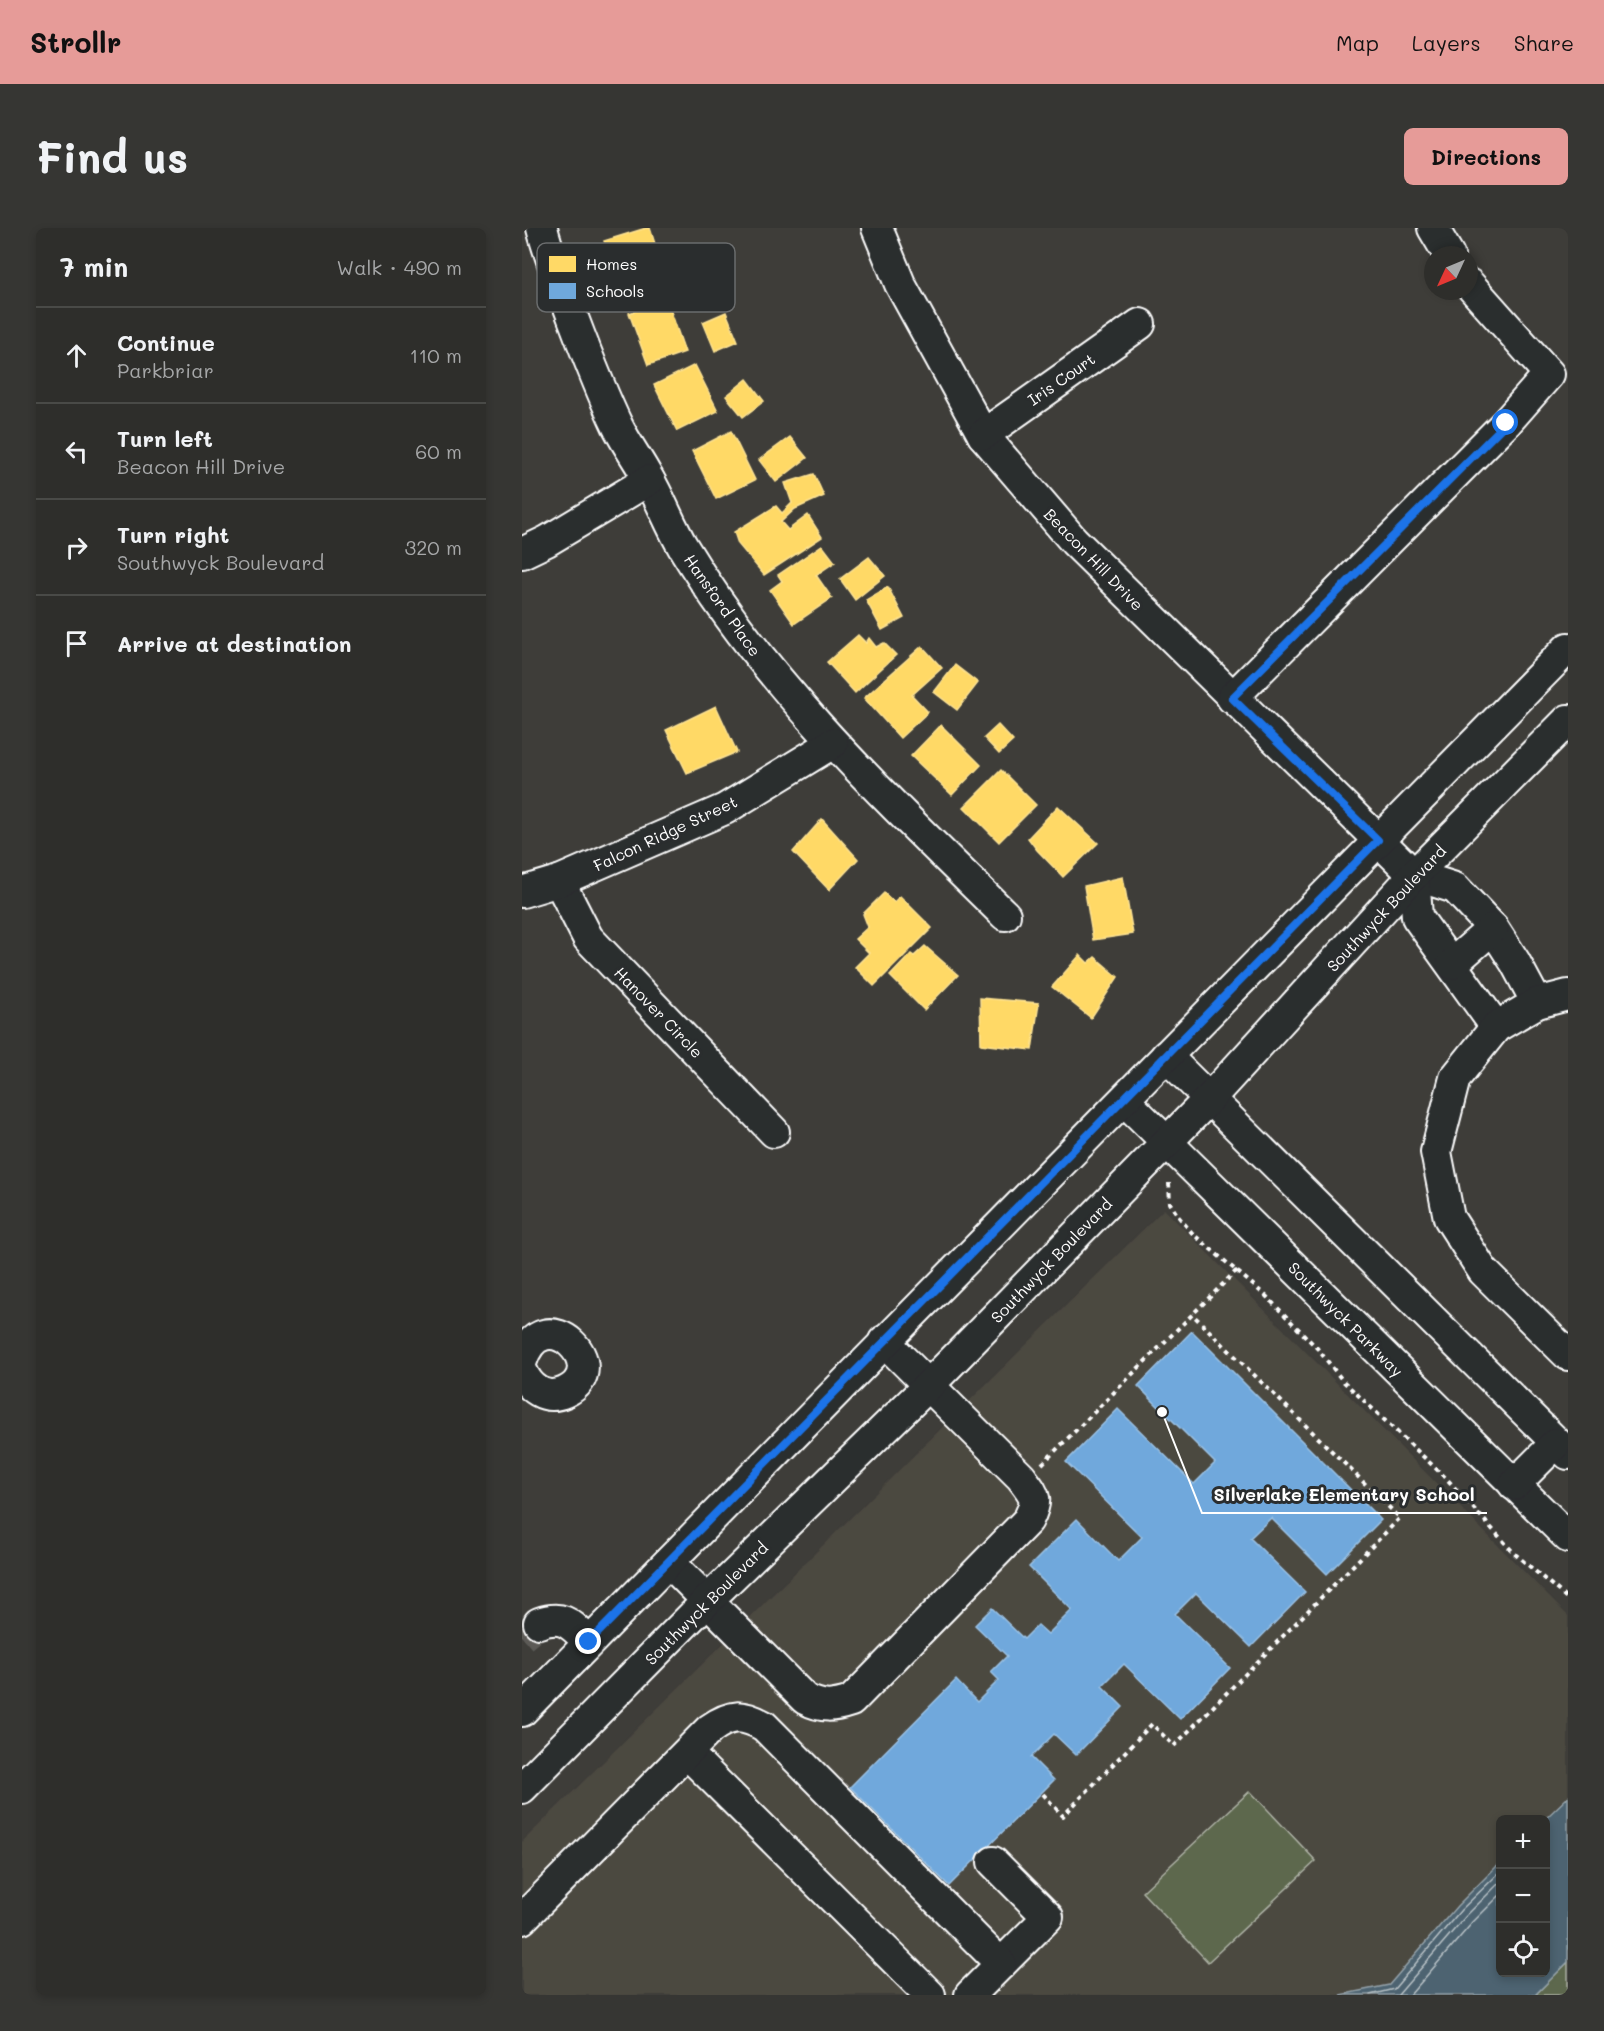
<!DOCTYPE html>
<html lang="en">
<head>
<meta charset="utf-8">
<style>
	body { margin:0; font-family:Mali,sans-serif; background:#363633; color:#f1f3f6 }
	.controls { position:absolute; right:18px; bottom:18px; display:grid; overflow:hidden; border-radius:9px; box-shadow:0 3px 9px #0003 }
	.controls button { width:54px; height:54px; display:grid; place-items:center; padding:0; border:0; border-bottom:2px solid #494a47; background:#2e2e2b; color:#f1f3f6; font:30px sans-serif }
	.compass { position:absolute; left:902px; top:18px; width:54px; height:54px; border-radius:50%; background:#2e2e2b; box-shadow:0 3px 9px #0003; rotate:226deg }
	.stop { position:absolute; width:18px; height:18px; margin:-14px; border:4px solid #1a73e8; border-radius:50%; background:#fff }
	.stop.end { background:#1a73e8; border-color:#fff; box-shadow:0 2px 6px #0008 }
	.list { margin:0; padding:0; list-style:none }
	h2 { display:flex; justify-content:space-between; align-items:center; height:78px; margin:0; padding:0 24px; font-size:26px }
	h2 small { font-size:20px; font-weight:400; color:#a7a8a9 }
	.list li { display:grid; grid-template-columns:39px 1fr auto; gap:18px; align-items:center; box-sizing:border-box; height:96px; padding:0 24px; border-top:2px solid #494a47 }
	.list b { display:block; font-size:22px; white-space:nowrap }
	.list p { margin:0; font-size:20px; white-space:nowrap; color:#a7a8a9 }
	.list em { font-size:20px; font-style:normal; color:#a7a8a9 }
	.icon { flex:none; width:33px; height:33px; fill:none; stroke:currentColor; stroke-width:2; stroke-linecap:round; stroke-linejoin:round }
	.map { position:relative; flex:none; width:1046px; height:1767px; overflow:hidden; border-radius:9px }
	header { display:flex; align-items:center; gap:36px; box-sizing:border-box; height:84px; padding:0 30px; background:#e69b98; color:#111 }
	header strong { font-size:28px }
	nav { display:flex; gap:33px; margin-inline-start:auto; font-size:21px }
	.intro { display:flex; align-items:center; justify-content:space-between; box-sizing:border-box; height:144px; padding:0 36px }
	h1 { margin:0; font-size:42px }
	.button { padding:15px 27px; border-radius:9px; background:#e69b98; color:#111; font-size:21px; font-weight:700 }
	main { display:flex; gap:36px; padding:0 36px }
	aside { flex:1; background:#2e2e2b; border-radius:9px; box-shadow:0 3px 9px #0003 }
	.map>svg:first-child { display:block }
	.built { fill:#4c4841 }
	.green { fill:#5d674e; stroke:#aeb3a6; stroke-width:1.5 }
	.water { fill:#4d6471; stroke:#94a2aa; stroke-width:1.5 }
	.homes { fill:#ffd966; stroke:#ffe494; stroke-width:1.5 }
	.schools { fill:#6fa8dc; stroke:#9ac2e6; stroke-width:1.5 }
	.lines { fill:none; stroke-linecap:round; stroke-linejoin:round }
	.shore { stroke:#b8c1c6; stroke-width:1.5 }
	.minor-tunnel { stroke:#5b5a57; stroke-width:30; stroke-dasharray:30 15; stroke-linecap:butt }
	.minor-casing { stroke:#fff; stroke-width:34 }
	.path { stroke:#fff; stroke-width:4; stroke-dasharray:4.5 4.5; stroke-linecap:butt }
	.minor { stroke:#2a2d2e; stroke-width:30 }
	.route { stroke:#1a73e8; stroke-width:8 }
	.labels { text-anchor:middle; dominant-baseline:central; stroke-width:6; stroke-linejoin:round; paint-order:stroke }
	.street-label { font-size:16px; fill:#fff; stroke:#2a2d2e }
	.key { fill:#2a2d2e; stroke:#6a6c6d; stroke-width:1.5 }
	.key-label { font-size:16px; fill:#fff }
	.leader { fill:none; stroke:#fff; stroke-width:2 }
	.callout-dot { fill:#fff; stroke:#2a2d2e; stroke-width:2 }
	.callout-label { font-size:18px; text-anchor:middle; font-weight:bold; fill:#fff; stroke:#2a2d2e; stroke-width:6; stroke-linejoin:round; paint-order:stroke }
</style>
</head>
<body>
<header>
<strong>Strollr</strong>
<nav><a>Map</a><a>Layers</a><a>Share</a></nav>
</header>
<div class="intro"><h1>Find us</h1><a class="button">Directions</a></div>
<main>
<aside>
<h2>7 min<small>Walk · 490 m</small></h2>
<ul class="list">
<li><svg class="icon" aria-label="ahead" viewBox="0 0 24 24"><path d="M12 20V5M6 11l6-6 6 6"/></svg><div><b>Continue</b><p>Parkbriar</p></div><em>110 m</em></li>
<li><svg class="icon" aria-label="left" viewBox="0 0 24 24"><path d="M17 20v-9H6M10 6l-5 5 5 5"/></svg><div><b>Turn left</b><p>Beacon Hill Drive</p></div><em>60 m</em></li>
<li><svg class="icon" aria-label="right" viewBox="0 0 24 24"><path d="M7 20v-9h11M14 6l5 5-5 5"/></svg><div><b>Turn right</b><p>Southwyck Boulevard</p></div><em>320 m</em></li>
<li><svg class="icon" aria-label="arrive" viewBox="0 0 24 24"><path d="M6 21V4h12l-3 4 3 4H6"/></svg><div><b>Arrive at destination</b></div></li>
</ul>
</aside>
<div class="map">
<svg width="1046" height="1767" viewBox="0 0 1046 1767">
	<rect width="100%" height="100%" fill="#3e3d39"/>
	<filter id="ink" filterUnits="userSpaceOnUse"><feTurbulence type="fractalNoise" baseFrequency=".0167" numOctaves="2"/><feDisplacementMap in="SourceGraphic" scale="12" xChannelSelector="R" yChannelSelector="G"/><feConvolveMatrix kernelMatrix="1 2 1 2 8 2 1 2 1" color-interpolation-filters="sRGB"/></filter>
	<g filter="url(#ink)">
		<polygon class="built" points="642,981 1046,1388 1046,1569 1023,1591 978,1592 978,1635 935,1678 867,1757 818,1767 0,1767 0,1614"/>
		<g class="green">
			<polygon points="728,1563 794,1633 686,1734 620,1664"/>
			<polygon points="1046,1734 1046,1767 1013,1767"/>
		</g>
		<polygon class="water" points="1046,1569 1046,1734 1013,1767 818,1767 867,1757 935,1678 978,1635 978,1744 1023,1744 1023,1591"/>
		<g class="homes">
			<polygon points="124,0 128,0 144,51 98,65 82,13"/>
			<polygon points="145,72 163,124 126,137 107,85"/>
			<polygon points="204,84 216,113 193,123 181,94"/>
			<polygon points="173,137 196,183 155,203 132,157"/>
			<polygon points="225,151 242,173 221,189 204,168"/>
			<polygon points="209,203 233,252 194,271 170,223"/>
			<polygon points="268,209 285,230 254,254 237,232"/>
			<polygon points="292,246 302,268 273,281 259,294 266,302 286,287 300,309 242,347 216,316 212,304 254,278 260,285 270,275 263,255"/>
			<polygon points="300,317 313,334 294,347 310,370 272,396 248,362 260,353 256,347"/>
			<polygon points="347,329 363,348 333,372 318,351"/>
			<polygon points="366,359 382,390 360,402 344,372"/>
			<polygon points="336,407 344,415 347,410 354,419 362,415 374,427 333,465 305,434"/>
			<polygon points="400,418 420,440 390,467 406,484 378,510 342,470"/>
			<polygon points="433,437 456,455 435,482 412,464"/>
			<polygon points="194,478 215,524 165,545 144,502"/>
			<polygon points="419,497 459,537 430,567 389,528"/>
			<polygon points="476,497 491,513 477,526 462,510"/>
			<polygon points="479,542 514,577 477,614 442,579"/>
			<polygon points="536,578 576,615 541,649 515,622 506,610"/>
			<polygon points="300,591 336,631 307,662 271,624"/>
			<polygon points="601,649 611,706 571,712 562,658"/>
			<polygon points="362,665 372,674 378,668 410,700 352,758 333,739 347,725 333,711 346,699 341,686"/>
			<polygon points="403,718 436,747 402,782 368,748 389,726 392,728"/>
			<polygon points="558,727 566,735 573,729 596,749 569,790 530,759"/>
			<polygon points="458,770 517,775 510,822 459,816"/>
		</g>
		<polygon class="schools" points="670,1103 859,1292 805,1346 749,1290 728,1310 783,1364 729,1419 674,1365 653,1386 708,1440 658,1491 602,1436 580,1458 601,1479 554,1527 532,1506 509,1529 532,1552 427,1658 328,1559 434,1452 455,1474 477,1452 469,1444 485,1428 453,1397 470,1380 502,1411 516,1397 526,1406 550,1382 507,1339 555,1291 596,1333 620,1309 544,1234 596,1181 672,1256 693,1235 616,1158"/>
		<g class="lines">
			<g class="shore">
				<polyline points="848,1767 872,1761 939,1682 978,1644"/>
				<polyline points="876,1767 944,1688 978,1654"/>
				<polyline points="888,1767 951,1694 978,1667"/>
			</g>
			<polyline class="minor-tunnel" points="0,1409 17,1395"/>
			<g class="minor-casing">
				<g id="minor">
					<path d="M20,0c8,31 20,60 31,90 14,37 28,74 45,109 9,18 21,34 30,51 13,22 22,47 35,69 85,141 206,254 322,368"/>
					<polyline points="355,0 378,56 461,207 552,313 892,647 933,660 971,700 993,734 1015,775"/>
					<polyline points="911,0 927,27"/>
					<polyline points="461,207 618,96"/>
					<polyline points="0,325 25,313 127,252"/>
					<polyline points="710,470 984,195 1027,146 947,56"/>
					<polyline points="892,647 895,689 974,799"/>
					<polyline points="37,653 66,710 252,904"/>
					<polyline points="0,664 37,653 203,581 311,515"/>
					<polyline points="930,736 971,700"/>
					<polyline points="1046,767 1015,775 974,799 933,850 914,924 927,990 961,1043 1046,1127"/>
					<polyline points="644,828 1046,1226"/>
					<polyline points="602,872 1046,1309"/>
					<path d="M0,1132c22,-64 94,8 43,32 -20,9 -36,-4 -43,-21"/>
					<polyline points="992,1257 1034,1215"/>
					<path d="M147,1334l136,137c18,9 28,8 46,2l177,-181c11,-22 7,-24 -7,-43l-137,-136"/>
					<path d="M17,1395c26,-9 32,2 50,19"/>
					<polyline points="0,1483 1046,420"/>
					<polyline points="165,1525 408,1767"/>
					<polyline points="0,1560 185,1373 406,1158 686,872 892,647 1046,492"/>
					<polyline points="471,1634 526,1689 479,1736"/>
					<path d="M0,1691l188,-190c21,-15 32,-15 54,-3l237,238 -31,31"/>
				</g>
			</g>
			<g class="path">
				<polyline points="647,955 648,975 656,988 671,1006 744,1068 795,1120 821,1153 924,1250 993,1326 1046,1371"/>
				<polyline points="520,1236 715,1042"/>
				<polyline points="521,1566 541,1588 630,1496 652,1518 878,1290 670,1086"/>
			</g>
			<use href="#minor" class="minor"/>
		</g>
	</g>
	<g class="lines" filter="url(#ink)">
		<path class="route" d="M67,1414c263,-267 526,-534 789,-802l-146,-142 274,-275"/>
	</g>
	<g class="labels">
		<g class="street-label">
			<text transform="translate(539 151) rotate(-35)">Iris Court</text>
			<text transform="translate(572 331) rotate(46)">Beacon Hill Drive</text>
			<text transform="translate(201 377) rotate(55)">Hansford Place</text>
			<text transform="translate(143 605) rotate(-25)">Falcon Ridge Street</text>
			<text transform="translate(864 680) rotate(-47)">Southwyck Boulevard</text>
			<text transform="translate(137 784) rotate(46)">Hanover Circle</text>
			<text transform="translate(529 1032) rotate(-46)">Southwyck Boulevard</text>
			<text transform="translate(824 1091) rotate(45)">Southwyck Parkway</text>
			<text transform="translate(184 1375) rotate(-45)">Southwyck Boulevard</text>
		</g>
	</g>
	<rect x="15" y="15" width="198" height="69" rx="9" class="key"/>
	<rect x="27" y="28" width="27" height="16" fill="#ffd966"/>
	<rect x="27" y="55" width="27" height="16" fill="#6fa8dc"/>
	<g class="key-label">
		<text x="64" y="42">Homes</text>
		<text x="64" y="69">Schools</text>
	</g>
	<path class="leader" d="M640 1184L680 1285H965"/>
	<circle class="callout-dot" cx="640" cy="1184" r="6"/>
	<g class="callout-label">
		<text x="822" y="1273">Silverlake Elementary School</text>
	</g>
</svg>
<div class="controls">
<button>+</button>
<button>−</button>
<button><svg class="icon" aria-label="locate" viewBox="0 0 24 24"><circle cx="12" cy="12" r="6"/><path d="M12 2v4M12 18v4M2 12h4M18 12h4"/></svg></button>
</div>
<svg class="compass" viewBox="-18 -18 36 36"><path d="M0-13l5 13h-10z" fill="#e53935"/><path d="M0 13l5-13h-10z" fill="#a7a8a9"/></svg>
<div class="stop" style="left:984px;top:195px"></div>
<div class="stop end" style="left:67px;top:1414px"></div>
</div>
</main>
</body>
</html>
